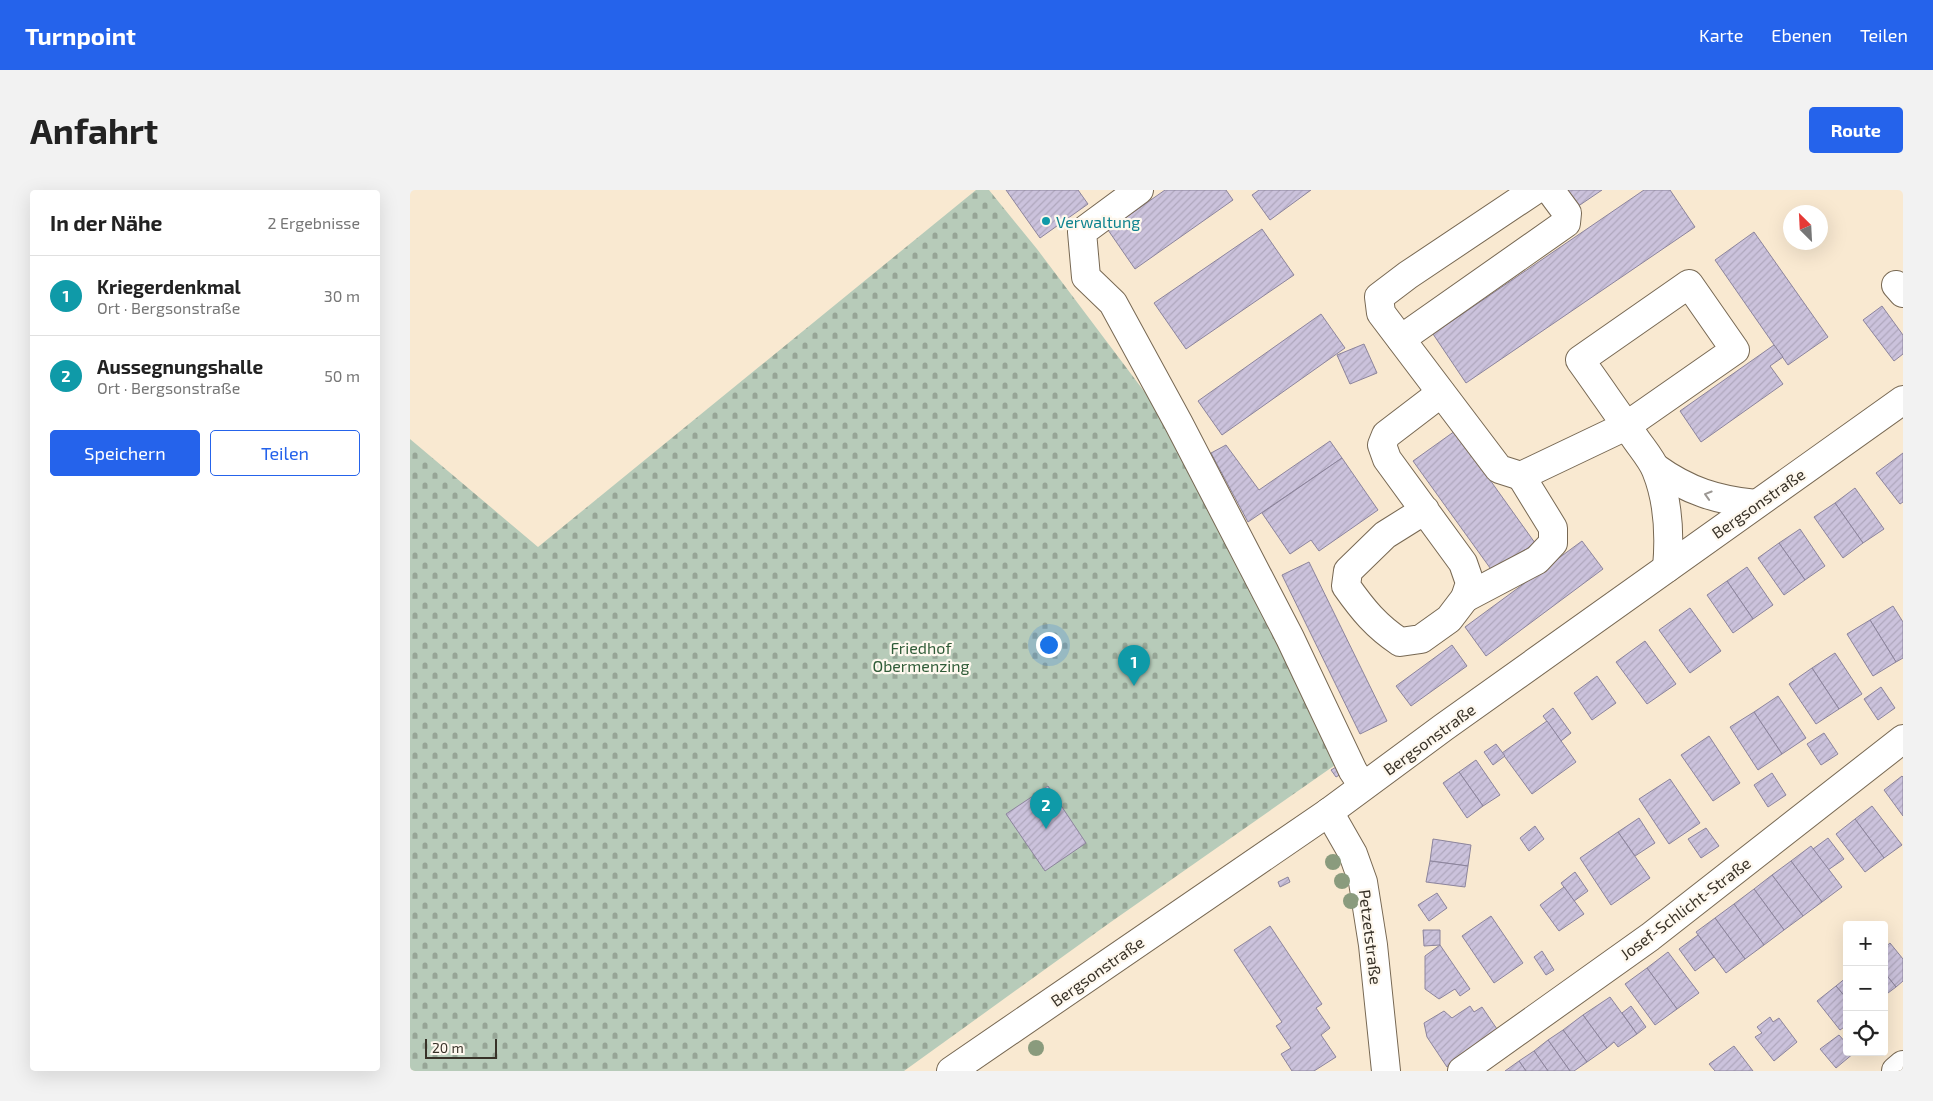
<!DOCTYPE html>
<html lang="de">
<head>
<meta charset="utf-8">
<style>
	body { margin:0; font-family:"Exo 2",sans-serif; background:#f2f2f2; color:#222 }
	.controls { position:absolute; right:15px; bottom:15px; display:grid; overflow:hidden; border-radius:5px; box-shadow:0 5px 20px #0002 }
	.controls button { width:45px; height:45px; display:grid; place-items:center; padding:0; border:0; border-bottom:1px solid #e0e0e0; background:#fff; color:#222; font:25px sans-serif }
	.compass { position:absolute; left:1373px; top:15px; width:45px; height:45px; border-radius:50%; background:#fff; box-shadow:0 5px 20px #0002; rotate:336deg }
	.scale { position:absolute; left:15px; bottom:12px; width:72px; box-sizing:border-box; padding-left:5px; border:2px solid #383228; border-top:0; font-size:14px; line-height:18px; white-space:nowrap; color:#383228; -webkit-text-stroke:4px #fef8ee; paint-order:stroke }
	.you { position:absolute; left:638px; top:454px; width:18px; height:18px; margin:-12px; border:4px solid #fff; border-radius:50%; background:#1a73e8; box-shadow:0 0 0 8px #1a73e833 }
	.badge { display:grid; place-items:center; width:32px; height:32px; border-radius:50%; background:#2563eb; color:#fff; font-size:16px; font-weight:700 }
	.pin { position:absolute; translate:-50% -41px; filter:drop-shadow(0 1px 2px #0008) }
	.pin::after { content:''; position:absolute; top:26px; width:18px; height:15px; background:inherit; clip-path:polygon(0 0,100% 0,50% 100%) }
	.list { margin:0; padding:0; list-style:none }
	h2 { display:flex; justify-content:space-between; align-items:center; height:65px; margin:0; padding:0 20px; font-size:21px }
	h2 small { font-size:16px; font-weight:400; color:#767676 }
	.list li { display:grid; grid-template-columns:32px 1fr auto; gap:15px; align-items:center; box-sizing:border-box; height:80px; padding:0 20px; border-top:1px solid #e0e0e0 }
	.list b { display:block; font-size:19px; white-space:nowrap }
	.list p { margin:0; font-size:16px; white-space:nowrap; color:#767676 }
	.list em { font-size:16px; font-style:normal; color:#767676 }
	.actions { display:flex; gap:10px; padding:15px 20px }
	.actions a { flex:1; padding:11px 0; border:1px solid #2563eb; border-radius:5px; text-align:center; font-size:18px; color:#2563eb }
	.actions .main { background:#2563eb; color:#fff }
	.icon { flex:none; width:28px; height:28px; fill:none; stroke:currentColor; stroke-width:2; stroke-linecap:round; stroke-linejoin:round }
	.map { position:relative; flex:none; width:1493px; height:881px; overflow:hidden; border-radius:5px }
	header { display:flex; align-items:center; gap:30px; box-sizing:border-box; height:70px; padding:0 25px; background:#2563eb; color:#fff }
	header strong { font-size:24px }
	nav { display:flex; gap:28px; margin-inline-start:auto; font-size:18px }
	.intro { display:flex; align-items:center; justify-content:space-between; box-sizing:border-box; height:120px; padding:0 30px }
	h1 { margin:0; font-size:35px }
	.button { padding:12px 22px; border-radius:5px; background:#2563eb; color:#fff; font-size:18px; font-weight:700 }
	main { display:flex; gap:30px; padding:0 30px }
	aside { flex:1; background:#fff; border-radius:5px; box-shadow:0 5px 20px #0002 }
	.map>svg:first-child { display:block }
	.cemetery { fill:url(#cemetery-stones) }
	.building { fill:url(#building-hatch); stroke:#8c849c }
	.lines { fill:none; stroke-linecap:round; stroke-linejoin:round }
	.minor-casing { stroke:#776853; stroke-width:30 }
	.minor { stroke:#fff; stroke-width:28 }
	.tree { fill:#8a9b7d }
	.oneway { stroke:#9c9894 }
	.culture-dot { fill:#0f9aa8; stroke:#fef8ee; stroke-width:2 }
	.labels { text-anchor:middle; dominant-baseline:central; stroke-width:4.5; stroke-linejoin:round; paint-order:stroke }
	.culture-label { font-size:16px; fill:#0d838f; stroke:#fef8ee; text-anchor:start }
	.street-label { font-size:16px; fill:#383228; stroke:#fef8ee }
	.park-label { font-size:16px; fill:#305c38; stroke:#fef8ee }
</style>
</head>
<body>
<header>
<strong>Turnpoint</strong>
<nav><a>Karte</a><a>Ebenen</a><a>Teilen</a></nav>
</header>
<div class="intro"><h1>Anfahrt</h1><a class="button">Route</a></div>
<main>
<aside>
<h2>In der Nähe<small>2 Ergebnisse</small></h2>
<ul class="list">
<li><span class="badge" style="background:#0f9aa8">1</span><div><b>Kriegerdenkmal</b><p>Ort · Bergsonstraße</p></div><em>30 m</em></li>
<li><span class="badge" style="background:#0f9aa8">2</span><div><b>Aussegnungshalle</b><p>Ort · Bergsonstraße</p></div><em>50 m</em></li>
</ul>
<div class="actions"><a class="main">Speichern</a><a>Teilen</a></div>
</aside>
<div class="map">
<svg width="1493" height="881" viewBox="0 0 1493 881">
	<defs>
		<pattern id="cemetery-stones" width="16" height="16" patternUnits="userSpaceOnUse" patternTransform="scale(1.25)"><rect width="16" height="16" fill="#b7cbb9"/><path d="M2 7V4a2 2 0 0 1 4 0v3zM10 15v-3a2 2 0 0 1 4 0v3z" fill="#96a596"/></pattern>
		<pattern id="building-hatch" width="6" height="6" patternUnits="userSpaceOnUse" patternTransform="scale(1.25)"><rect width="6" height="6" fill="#cbc2dc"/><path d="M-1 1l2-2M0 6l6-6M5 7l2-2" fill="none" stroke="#afa7bd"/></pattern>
	</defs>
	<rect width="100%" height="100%" fill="#f9e9d1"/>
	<polygon class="cemetery" points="566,0 579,0 627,59 764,241 928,573 698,734 494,881 0,881 0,249 128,357"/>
	<g class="building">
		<polygon points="596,0 668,0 678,14 630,48"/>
		<polygon points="755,0 816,0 823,10 725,79 698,40"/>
		<polygon points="849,0 901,0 860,30 842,5"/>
		<polygon points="1152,0 1192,0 1164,19"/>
		<polygon points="1234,0 1260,0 1285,37 1056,193 1023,144"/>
		<polygon points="852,39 884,85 776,159 744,113"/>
		<polygon points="1344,42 1418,147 1378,175 1305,70"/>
		<polygon points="1472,116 1493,145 1493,164 1484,171 1453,130"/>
		<polygon points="911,124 935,158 812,245 788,211"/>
		<polygon points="954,154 967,183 940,194 927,165"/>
		<polygon points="1364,155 1373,167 1360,176 1373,194 1291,252 1270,221"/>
		<polygon points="1045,241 1125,353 1083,382 1003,271"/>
		<polygon points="920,251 932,268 838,332 801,263 816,255 849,300"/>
		<polygon points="1493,263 1493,312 1490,314 1466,283"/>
		<polygon points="932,268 968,320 909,361 901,350 880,364 852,323"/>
		<polygon points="1445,298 1474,339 1453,353 1425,313"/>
		<polygon points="1425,313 1453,353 1433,368 1404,327"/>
		<polygon points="1390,339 1415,376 1395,390 1369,353"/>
		<polygon points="1172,351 1193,379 1076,466 1055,437"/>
		<polygon points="1369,353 1395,390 1374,405 1348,368"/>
		<polygon points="899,372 977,531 950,544 872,385"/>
		<polygon points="1337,377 1363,415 1343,429 1317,391"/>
		<polygon points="1317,391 1343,429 1323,443 1297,405"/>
		<polygon points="1483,416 1493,432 1493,468 1486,472 1460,430"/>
		<polygon points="1280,418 1311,461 1280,483 1249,440"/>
		<polygon points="1460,430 1486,472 1463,486 1437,444"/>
		<polygon points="1235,451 1266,494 1237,514 1206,472"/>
		<polygon points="1042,455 1057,476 1001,516 986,496"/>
		<polygon points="1425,463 1452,504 1429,519 1402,478"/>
		<polygon points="1402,478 1429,519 1406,534 1379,494"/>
		<polygon points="1187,486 1206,513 1182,530 1164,503"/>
		<polygon points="1471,497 1485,518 1468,530 1454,509"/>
		<polygon points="1368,506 1396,548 1372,564 1344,522"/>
		<polygon points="1143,518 1161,543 1151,551 1133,526"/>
		<polygon points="1344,522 1372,564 1348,580 1320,537"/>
		<polygon points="1137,531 1166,572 1122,604 1092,563"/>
		<polygon points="1414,543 1428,564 1411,575 1397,554"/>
		<polygon points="1299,546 1330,593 1303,611 1271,565"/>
		<polygon points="1086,554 1095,566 1083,575 1074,562"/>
		<polygon points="1066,570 1090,605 1073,616 1049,582"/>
		<polygon points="928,576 933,583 926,587 921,580"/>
		<polygon points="1049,582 1073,616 1057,628 1033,593"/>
		<polygon points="1362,583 1376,605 1358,617 1344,595"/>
		<polygon points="1492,586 1493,587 1493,626 1474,600"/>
		<polygon points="1260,589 1290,633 1259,654 1229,609"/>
		<polygon points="638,596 676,653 635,681 596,624"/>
		<polygon points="1462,616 1492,655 1474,668 1445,629"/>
		<polygon points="1229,628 1245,653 1225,666 1208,642"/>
		<polygon points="1445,629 1474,668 1455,682 1426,644"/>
		<polygon points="1125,636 1134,649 1119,661 1110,648"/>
		<polygon points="1296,638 1309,656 1291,668 1278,649"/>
		<polygon points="1208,642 1240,688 1201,715 1170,668"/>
		<polygon points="1418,648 1434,669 1418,680 1403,659"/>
		<polygon points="1023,649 1061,655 1058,676 1020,671"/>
		<polygon points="1401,656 1432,697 1412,712 1381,671"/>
		<polygon points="1020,671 1058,676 1055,697 1016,692"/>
		<polygon points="1381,671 1412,712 1393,726 1362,685"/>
		<polygon points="1165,682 1178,701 1164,711 1151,693"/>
		<polygon points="1362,685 1393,726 1374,740 1344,699"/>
		<polygon points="878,687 880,692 870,697 868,692"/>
		<polygon points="1154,697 1174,724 1149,741 1130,715"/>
		<polygon points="1344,699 1374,740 1354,755 1324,714"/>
		<polygon points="1027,703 1037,718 1019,731 1008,715"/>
		<polygon points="1324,714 1354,755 1335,769 1305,728"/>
		<polygon points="1081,726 1113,773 1084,793 1052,746"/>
		<polygon points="1305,728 1335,769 1316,783 1286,742"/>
		<polygon points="860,736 912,814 906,818 920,838 911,845 926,867 904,881 882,881 871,864 881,858 866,836 872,832 824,760"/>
		<polygon points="1013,740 1030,740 1030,755 1014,756"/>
		<polygon points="1288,745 1304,767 1285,781 1269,759"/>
		<polygon points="1480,753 1493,769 1493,791 1486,797 1474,782 1474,758"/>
		<polygon points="1030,755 1060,799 1050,806 1045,799 1029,809 1015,799 1015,766"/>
		<polygon points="1132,761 1144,780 1136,785 1124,767"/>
		<polygon points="1258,762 1289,803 1267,819 1237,778"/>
		<polygon points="1237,778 1267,819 1245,835 1215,794"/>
		<polygon points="1474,782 1486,797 1474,806"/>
		<polygon points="1437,787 1437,809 1426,796"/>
		<polygon points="1426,796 1437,809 1437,835 1430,840 1407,811"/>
		<polygon points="1200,807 1227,844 1208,857 1204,852 1197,858 1173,825"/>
		<polygon points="1060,816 1064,822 1072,817 1089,842 1037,877 1017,847 1014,833 1034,821 1042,828"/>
		<polygon points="1221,816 1236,837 1227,844 1212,823"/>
		<polygon points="1173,825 1197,858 1177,872 1153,840"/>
		<polygon points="1360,827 1363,832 1369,828 1387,852 1364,871 1345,847 1352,843 1347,837"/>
		<polygon points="1153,840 1177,872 1164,881 1160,881 1138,850"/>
		<polygon points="1429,845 1437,854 1437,862 1444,863 1426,878 1410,859"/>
		<polygon points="1138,850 1160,881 1138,881 1124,861"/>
		<polygon points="1324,856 1343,881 1305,881 1299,874"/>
		<polygon points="1124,861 1138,881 1116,881 1109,871"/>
		<polygon points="1109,871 1116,881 1095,881"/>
	</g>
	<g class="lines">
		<g class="minor-casing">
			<g id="minor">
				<polyline points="729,0 672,42 676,87 703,113 769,234 880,448 943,581 953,596"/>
				<path d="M1125,0l-127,85 -29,22 2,16 118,156 22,7 105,-50 109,-76 -46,-66 -109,76c18,25 35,50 53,75 7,11 18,23 23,35 13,32 14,65 11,98"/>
				<polyline points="1486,95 1493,103"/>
				<polyline points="991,149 1156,33 1157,23 1140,0"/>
				<path d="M1246,278c32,23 61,32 100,36"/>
				<path d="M1015,320l-40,25 -37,36 -2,15c17,24 30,40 54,56l21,-3 28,-20 16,-21 5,-15 -7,-20 -76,-104 -5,-14 4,-10 55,-42"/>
				<polyline points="1055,408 1127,370 1143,353 1143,338 1111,286"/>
				<polyline points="919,622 943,664 953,692 963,755 976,881"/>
				<polyline points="541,881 919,622 1034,537 1493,210"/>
				<polyline points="1052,881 1240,747 1493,549"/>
				<polyline points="1486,881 1493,875"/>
			</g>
		</g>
		<use href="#minor" class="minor"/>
	</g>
	<g class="tree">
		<circle cx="923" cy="672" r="8"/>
		<circle cx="932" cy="691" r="8"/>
		<circle cx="941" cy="711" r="8"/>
		<circle cx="626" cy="858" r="8"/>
	</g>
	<defs><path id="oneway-chevron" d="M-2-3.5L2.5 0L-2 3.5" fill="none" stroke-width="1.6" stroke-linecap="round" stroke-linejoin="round" transform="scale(1.25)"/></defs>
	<use class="oneway" href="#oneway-chevron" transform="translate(1298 305) rotate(-163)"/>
	<circle class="culture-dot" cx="636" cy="31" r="5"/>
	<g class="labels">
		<g class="culture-label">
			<text x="646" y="31">Verwaltung</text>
		</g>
		<g class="street-label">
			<text transform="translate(1348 313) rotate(-35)">Bergsonstraße</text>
			<text transform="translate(1019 549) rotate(-36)">Bergsonstraße</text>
			<text transform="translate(1275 718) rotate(-37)">Josef-Schlicht-Straße</text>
			<text transform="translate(961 747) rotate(83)">Petzetstraße</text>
			<text transform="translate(687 781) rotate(-35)">Bergsonstraße</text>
		</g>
		<g class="park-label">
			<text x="511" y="457">Friedhof<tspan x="511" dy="18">Obermenzing</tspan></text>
		</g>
	</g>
</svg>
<div class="controls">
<button>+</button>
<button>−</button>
<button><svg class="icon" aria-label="locate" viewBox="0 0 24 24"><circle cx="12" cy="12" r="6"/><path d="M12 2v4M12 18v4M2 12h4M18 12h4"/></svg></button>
</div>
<svg class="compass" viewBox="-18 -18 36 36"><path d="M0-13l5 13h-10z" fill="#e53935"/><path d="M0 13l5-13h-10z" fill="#767676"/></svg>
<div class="scale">20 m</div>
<div class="you"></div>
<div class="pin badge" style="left:724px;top:496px;background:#0f9aa8">1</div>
<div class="pin badge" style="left:636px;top:639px;background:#0f9aa8">2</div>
</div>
</main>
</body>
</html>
